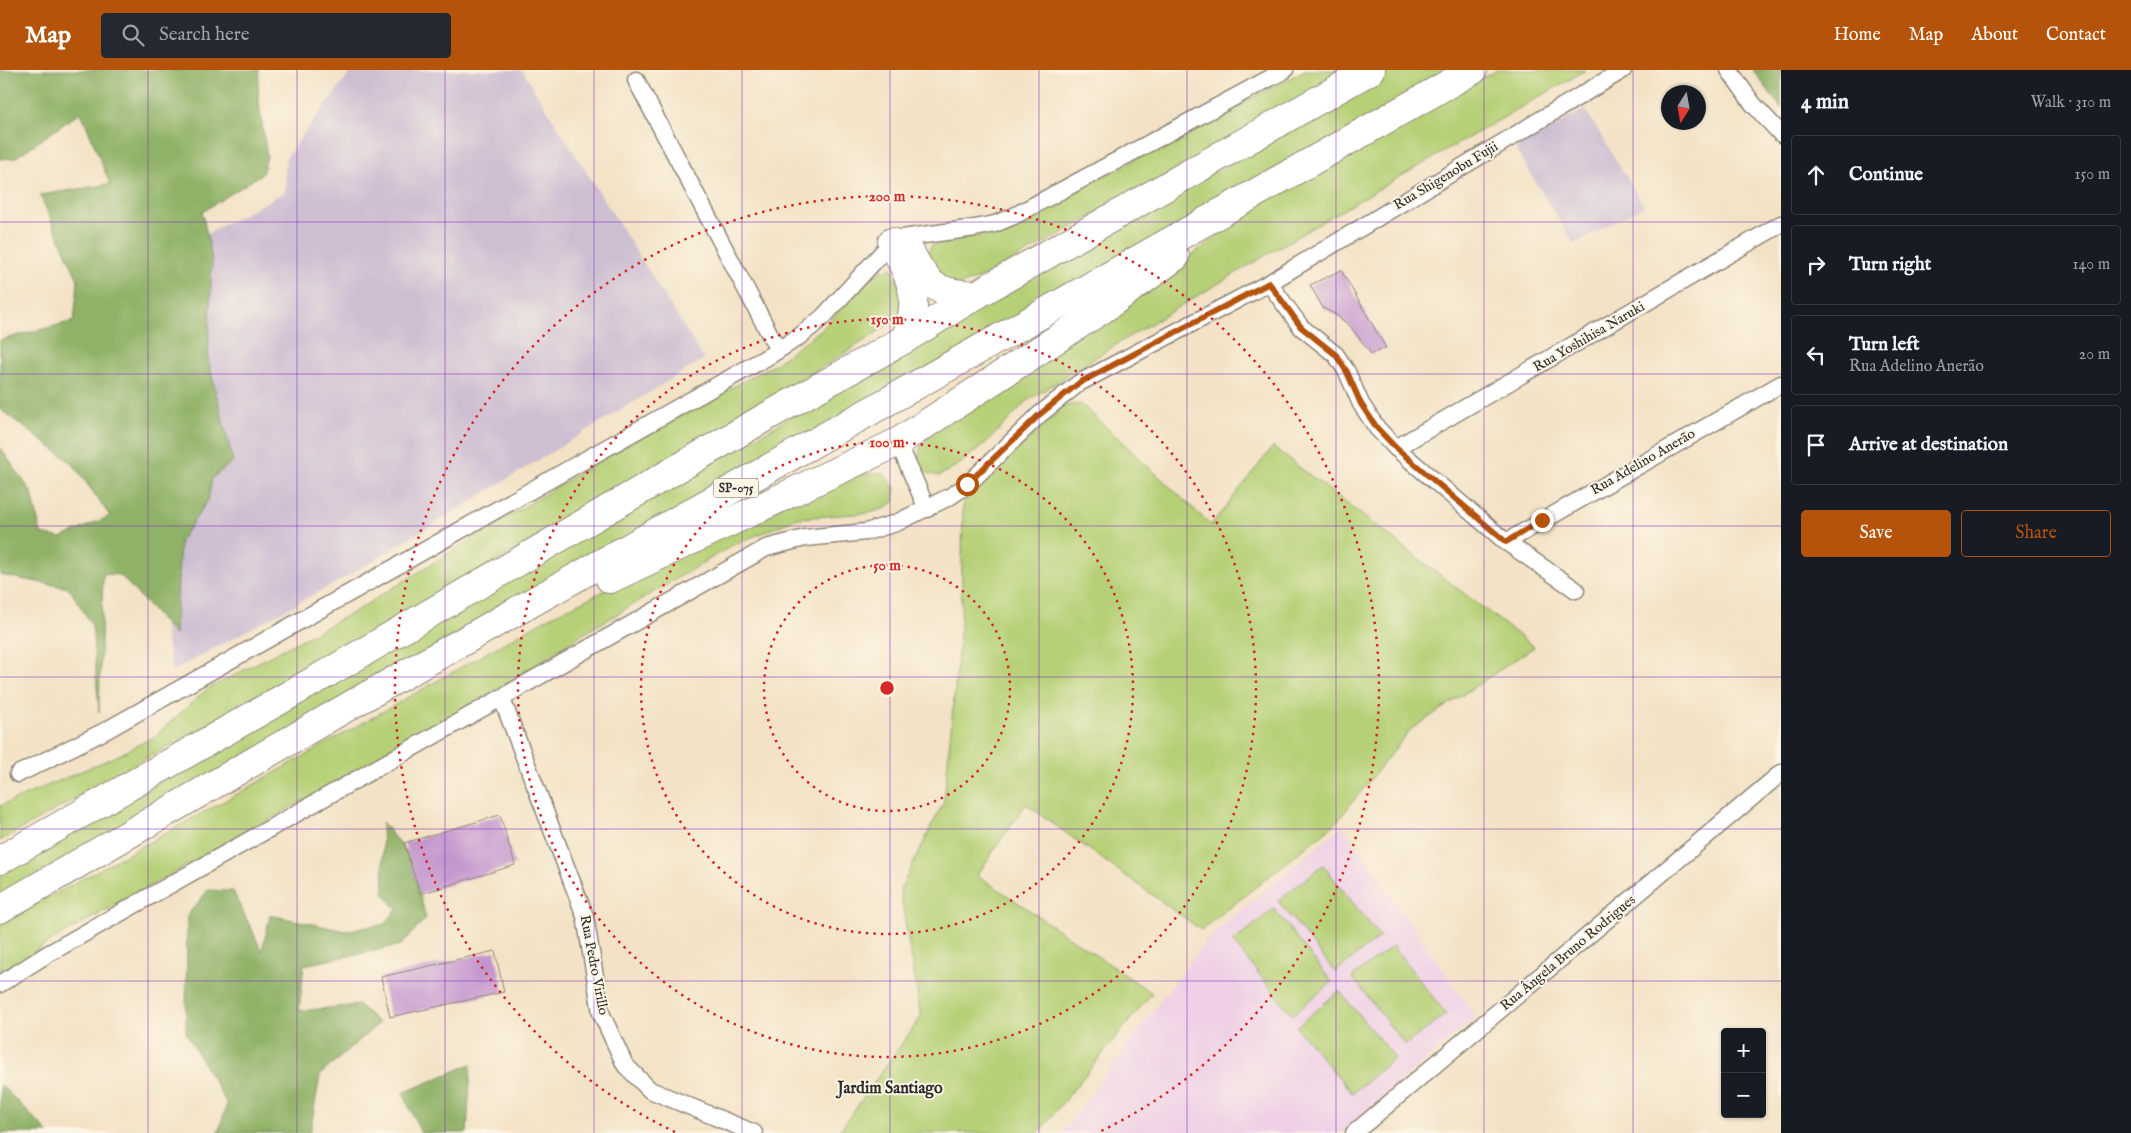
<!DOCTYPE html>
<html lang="en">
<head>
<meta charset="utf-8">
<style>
	body { margin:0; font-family:"IM FELL English",serif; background:#242831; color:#f1f3f6 }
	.controls { position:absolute; right:15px; bottom:15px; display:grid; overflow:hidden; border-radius:5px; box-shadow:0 1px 4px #0004 }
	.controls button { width:45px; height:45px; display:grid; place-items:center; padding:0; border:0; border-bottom:1px solid #363941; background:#171b24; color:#f1f3f6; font:25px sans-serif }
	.compass { position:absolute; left:1661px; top:15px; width:45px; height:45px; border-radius:50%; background:#171b24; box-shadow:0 1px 4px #0004; rotate:191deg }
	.stop { position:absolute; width:15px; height:15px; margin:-11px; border:4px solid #b45309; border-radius:50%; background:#fff }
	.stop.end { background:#b45309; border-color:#fff; box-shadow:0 1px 5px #0008 }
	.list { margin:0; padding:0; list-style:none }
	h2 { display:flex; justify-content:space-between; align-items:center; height:65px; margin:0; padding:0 20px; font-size:21px }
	h2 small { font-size:16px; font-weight:400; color:#9ea1a6 }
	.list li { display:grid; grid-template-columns:32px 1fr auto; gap:15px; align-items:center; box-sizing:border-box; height:80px; margin:0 10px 10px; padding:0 10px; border:1px solid #363941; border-radius:5px }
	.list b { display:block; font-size:19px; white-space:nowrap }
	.list p { margin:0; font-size:16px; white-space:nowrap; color:#9ea1a6 }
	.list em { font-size:16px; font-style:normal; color:#9ea1a6 }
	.actions { display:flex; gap:10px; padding:15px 20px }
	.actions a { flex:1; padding:11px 0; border:1px solid #b45309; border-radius:5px; text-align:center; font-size:18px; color:#b45309 }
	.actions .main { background:#b45309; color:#fff }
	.icon { flex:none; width:28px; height:28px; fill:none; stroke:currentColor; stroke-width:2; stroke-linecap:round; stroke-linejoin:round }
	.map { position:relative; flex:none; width:1781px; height:1063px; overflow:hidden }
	header { display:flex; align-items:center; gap:30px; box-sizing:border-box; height:70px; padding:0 25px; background:#b45309; color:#fff }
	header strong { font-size:24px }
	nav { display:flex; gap:28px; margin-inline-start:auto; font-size:18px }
	.search { width:350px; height:45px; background:#242831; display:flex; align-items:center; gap:12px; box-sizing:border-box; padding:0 18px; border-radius:5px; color:#9ea1a6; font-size:19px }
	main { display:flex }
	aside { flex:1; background:#171b24 }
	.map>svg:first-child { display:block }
	.built { fill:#efd0e6 }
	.industrial { fill:#cdbed2 }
	.green { fill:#b5d076; stroke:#707e50 }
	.forest { fill:#90b267; stroke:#5e6e49 }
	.building { fill:#c294ce }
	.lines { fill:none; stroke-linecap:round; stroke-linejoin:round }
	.street-casing { stroke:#8f8678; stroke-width:19 }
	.highway-casing { stroke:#8f8678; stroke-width:30 }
	.street { stroke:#fff; stroke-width:16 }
	.highway { stroke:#fff; stroke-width:28 }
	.route { stroke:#b45309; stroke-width:6 }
	.grid { fill:none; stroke:#7b2cbf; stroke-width:1; stroke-opacity:0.55 }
	.ring { fill:none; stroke:#d62828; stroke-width:2.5; stroke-dasharray:2.5 5 }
	.labels { text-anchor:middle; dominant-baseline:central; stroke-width:4; stroke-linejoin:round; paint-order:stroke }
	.shield { fill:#fcf5e5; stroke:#6a6863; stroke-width:1 }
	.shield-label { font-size:12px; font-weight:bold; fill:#2b2b2b }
	.street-label { font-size:14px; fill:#2b2b2b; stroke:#fcf5e5 }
	.quarter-label { font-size:16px; font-weight:bold; fill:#2b2b2b; stroke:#fcf5e5 }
	.centre { fill:#d62828; stroke:#fcf5e5; stroke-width:2.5 }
	.ring-label { font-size:15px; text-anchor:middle; font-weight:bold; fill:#d62828; stroke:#fcf5e5; stroke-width:4; stroke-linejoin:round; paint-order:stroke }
</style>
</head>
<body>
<header>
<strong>Map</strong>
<div class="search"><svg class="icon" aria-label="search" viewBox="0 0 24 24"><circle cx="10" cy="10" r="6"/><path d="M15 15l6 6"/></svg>Search here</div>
<nav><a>Home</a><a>Map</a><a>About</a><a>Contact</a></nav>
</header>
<main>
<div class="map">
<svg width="1781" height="1063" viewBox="0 0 1781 1063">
	<rect width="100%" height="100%" fill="#fcf5e5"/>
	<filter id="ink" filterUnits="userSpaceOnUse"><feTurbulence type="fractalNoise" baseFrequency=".02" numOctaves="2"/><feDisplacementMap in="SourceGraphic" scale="10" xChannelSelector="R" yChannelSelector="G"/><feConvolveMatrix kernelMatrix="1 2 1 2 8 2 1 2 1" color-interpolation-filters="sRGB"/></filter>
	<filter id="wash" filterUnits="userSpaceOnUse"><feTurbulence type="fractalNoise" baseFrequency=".0096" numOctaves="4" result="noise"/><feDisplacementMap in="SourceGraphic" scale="20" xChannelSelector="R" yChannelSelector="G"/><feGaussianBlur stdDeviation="1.12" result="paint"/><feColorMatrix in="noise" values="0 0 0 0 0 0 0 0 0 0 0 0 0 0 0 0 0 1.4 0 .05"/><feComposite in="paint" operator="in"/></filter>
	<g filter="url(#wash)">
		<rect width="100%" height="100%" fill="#f3e2c5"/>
		<polygon class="built" points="1342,756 1476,947 1340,1063 1062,1063 1208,868"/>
		<g class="industrial">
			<polygon points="352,0 522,0 704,289 350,505 172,601 163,546 162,188 285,122 285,89"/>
			<polygon points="1585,39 1644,136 1574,174 1515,78"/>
		</g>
		<g class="green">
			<polygon points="1305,0 1354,0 985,206 959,215 930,205 924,189 934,171 980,166 1023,149"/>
			<polygon points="1392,0 1453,0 0,826 0,804"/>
			<polygon points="1497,0 1586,0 1325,150 1125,269 1027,331 989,370 961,393 939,406 927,403 917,392 921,377 933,360 1182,192 1303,104"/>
			<polygon points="892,198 904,228 898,248 867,269 642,410 0,771 0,736 119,685 155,666 206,620 354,542 605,387 775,294 822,259 874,204"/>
			<polygon points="1081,334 1211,455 1273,377 1534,577 1410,660 1335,754 1201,860 1026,734 977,805 1152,923 1038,1063 838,1063 921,947 900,820 944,731 961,555 963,432 1064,336"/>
			<polygon points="883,403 895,418 894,432 886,438 869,443 798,448 733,475 585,563 451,649 52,870 0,905 0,854 239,723 550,547 843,406"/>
			<polygon points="1323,795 1380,867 1335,902 1278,831"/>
			<polygon points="1274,839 1332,912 1292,945 1233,872"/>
			<polygon points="1393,876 1446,944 1405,975 1352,907"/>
			<polygon points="1339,921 1395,988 1352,1023 1296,957"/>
		</g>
		<g class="forest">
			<polygon points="0,0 259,0 258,26 267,87 262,104 202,142 212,189 208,290 233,391 212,408 208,430 180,471 175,565 120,505 103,504 99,642 92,555 69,518 0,505 0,377 32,423 41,464 61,468 110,446 73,394 0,339 0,270 74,251 78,210 40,125 110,114 81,42 15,88 0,89"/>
			<polygon points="1753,0 1781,0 1781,39 1779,35"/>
			<polygon points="382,752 410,787 426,848 401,875 304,895 299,941 359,935 379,953 320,1005 310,1063 218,1063 227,1034 186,963 187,846 208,820 233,821 262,881 270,845 345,861 385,854 397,839 384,824"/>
			<polygon points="471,994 467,1063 421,1063 403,1023"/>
			<polygon points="0,1014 49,1063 0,1063"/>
		</g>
		<g id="blocks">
			<g class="building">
				<polygon points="1341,200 1386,278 1371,284 1350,256 1336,245 1323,238 1310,215"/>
				<polygon points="500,745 515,795 420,824 404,773"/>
				<polygon points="495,881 504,922 390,947 381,907"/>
			</g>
		</g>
	</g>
	<g filter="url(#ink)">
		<use href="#blocks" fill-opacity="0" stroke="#8f8678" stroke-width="1"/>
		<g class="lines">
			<g class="street-casing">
				<g id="street">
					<polyline points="1729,0 1753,34 1781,64"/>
					<polyline points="636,10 778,280"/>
					<polyline points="1269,213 1301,257 1336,285 1347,302 1361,334 1377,358 1396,378 1506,472 1576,520"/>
					<polyline points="898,372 927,439"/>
					<polyline points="1396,378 1781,154"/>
					<polyline points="1506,472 1781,314"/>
					<polyline points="502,629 585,846 601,943 625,995 650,1020 754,1063"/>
					<polyline points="18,704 105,661 769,286 800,266 823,247 892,172 902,168 975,158 995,154 1014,146 1285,0"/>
					<polyline points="0,914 46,885 766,478 805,468 866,462 896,453 951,426 967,415 1039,345 1079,313 1269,213 1623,0"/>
					<polyline points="1354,1063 1781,703"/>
				</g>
			</g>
			<g class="highway-casing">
				<g id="highway">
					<path d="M892,172c19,39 30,54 13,97"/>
					<path d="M910,182c19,36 26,41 66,43"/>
					<polyline points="610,509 898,372 1103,239 1175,187"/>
					<polyline points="0,790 338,597 759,351 905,269 976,225 1371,0"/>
					<polyline points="0,839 356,632 1473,0"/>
				</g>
			</g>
			<use href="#street" class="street"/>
			<use href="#highway" class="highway"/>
		</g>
	</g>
	<g class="lines" filter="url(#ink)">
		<polyline class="route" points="967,414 1039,345 1079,313 1269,213 1301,257 1336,285 1347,302 1361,334 1377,358 1396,378 1506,472 1542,450"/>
	</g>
	<path class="grid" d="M148,0v1063M297,0v1063M445,0v1063M594,0v1063M742,0v1063M890,0v1063M1039,0v1063M1187,0v1063M1336,0v1063M1484,0v1063M1633,0v1063M0,152h1781M0,304h1781M0,456h1781M0,607h1781M0,759h1781M0,911h1781"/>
	<g class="ring">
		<circle cx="887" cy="618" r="123"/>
		<circle cx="887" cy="618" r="246"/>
		<circle cx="887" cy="618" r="369"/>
		<path d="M675 1062A492 492 0 1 1 1099 1062"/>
	</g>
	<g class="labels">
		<rect class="shield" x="713.5" y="408.5" width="45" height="19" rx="4"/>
		<g class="shield-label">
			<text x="736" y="418">SP-075</text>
		</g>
		<g class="street-label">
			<text transform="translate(1446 106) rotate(-31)">Rua Shigenobu Fujii</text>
			<text transform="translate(1589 267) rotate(-30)">Rua Yoshihisa Naruki</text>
			<text transform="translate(1643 392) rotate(-30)">Rua Adelino Anerão</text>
			<text transform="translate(1568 883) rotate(-40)">Rua Ângela Bruno Rodrigues</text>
			<text transform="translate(594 895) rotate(79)">Rua Pedro Virillo</text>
		</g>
		<g class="quarter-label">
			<text x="890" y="1019">Jardim Santiago</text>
		</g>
	</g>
	<circle cx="887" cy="618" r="8" class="centre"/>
	<g class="ring-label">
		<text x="887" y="131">200 m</text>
		<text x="887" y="254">150 m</text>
		<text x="887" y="377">100 m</text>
		<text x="887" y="500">50 m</text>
	</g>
</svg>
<div class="controls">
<button>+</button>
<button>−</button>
</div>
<svg class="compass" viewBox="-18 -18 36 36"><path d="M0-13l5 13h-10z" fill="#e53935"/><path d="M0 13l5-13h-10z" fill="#9ea1a6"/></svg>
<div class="stop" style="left:967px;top:414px"></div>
<div class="stop end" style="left:1542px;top:450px"></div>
</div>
<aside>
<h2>4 min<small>Walk · 310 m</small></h2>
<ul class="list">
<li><svg class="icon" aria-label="ahead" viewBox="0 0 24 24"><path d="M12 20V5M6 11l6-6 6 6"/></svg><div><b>Continue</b></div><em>150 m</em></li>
<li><svg class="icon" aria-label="right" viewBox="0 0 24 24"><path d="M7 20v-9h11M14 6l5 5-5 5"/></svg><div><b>Turn right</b></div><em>140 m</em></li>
<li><svg class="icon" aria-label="left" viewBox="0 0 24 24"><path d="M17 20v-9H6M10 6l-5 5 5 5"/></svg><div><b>Turn left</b><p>Rua Adelino Anerão</p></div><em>20 m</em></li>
<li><svg class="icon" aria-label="arrive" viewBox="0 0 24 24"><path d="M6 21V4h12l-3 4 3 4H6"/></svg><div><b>Arrive at destination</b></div></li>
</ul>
<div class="actions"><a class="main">Save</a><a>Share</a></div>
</aside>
</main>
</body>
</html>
